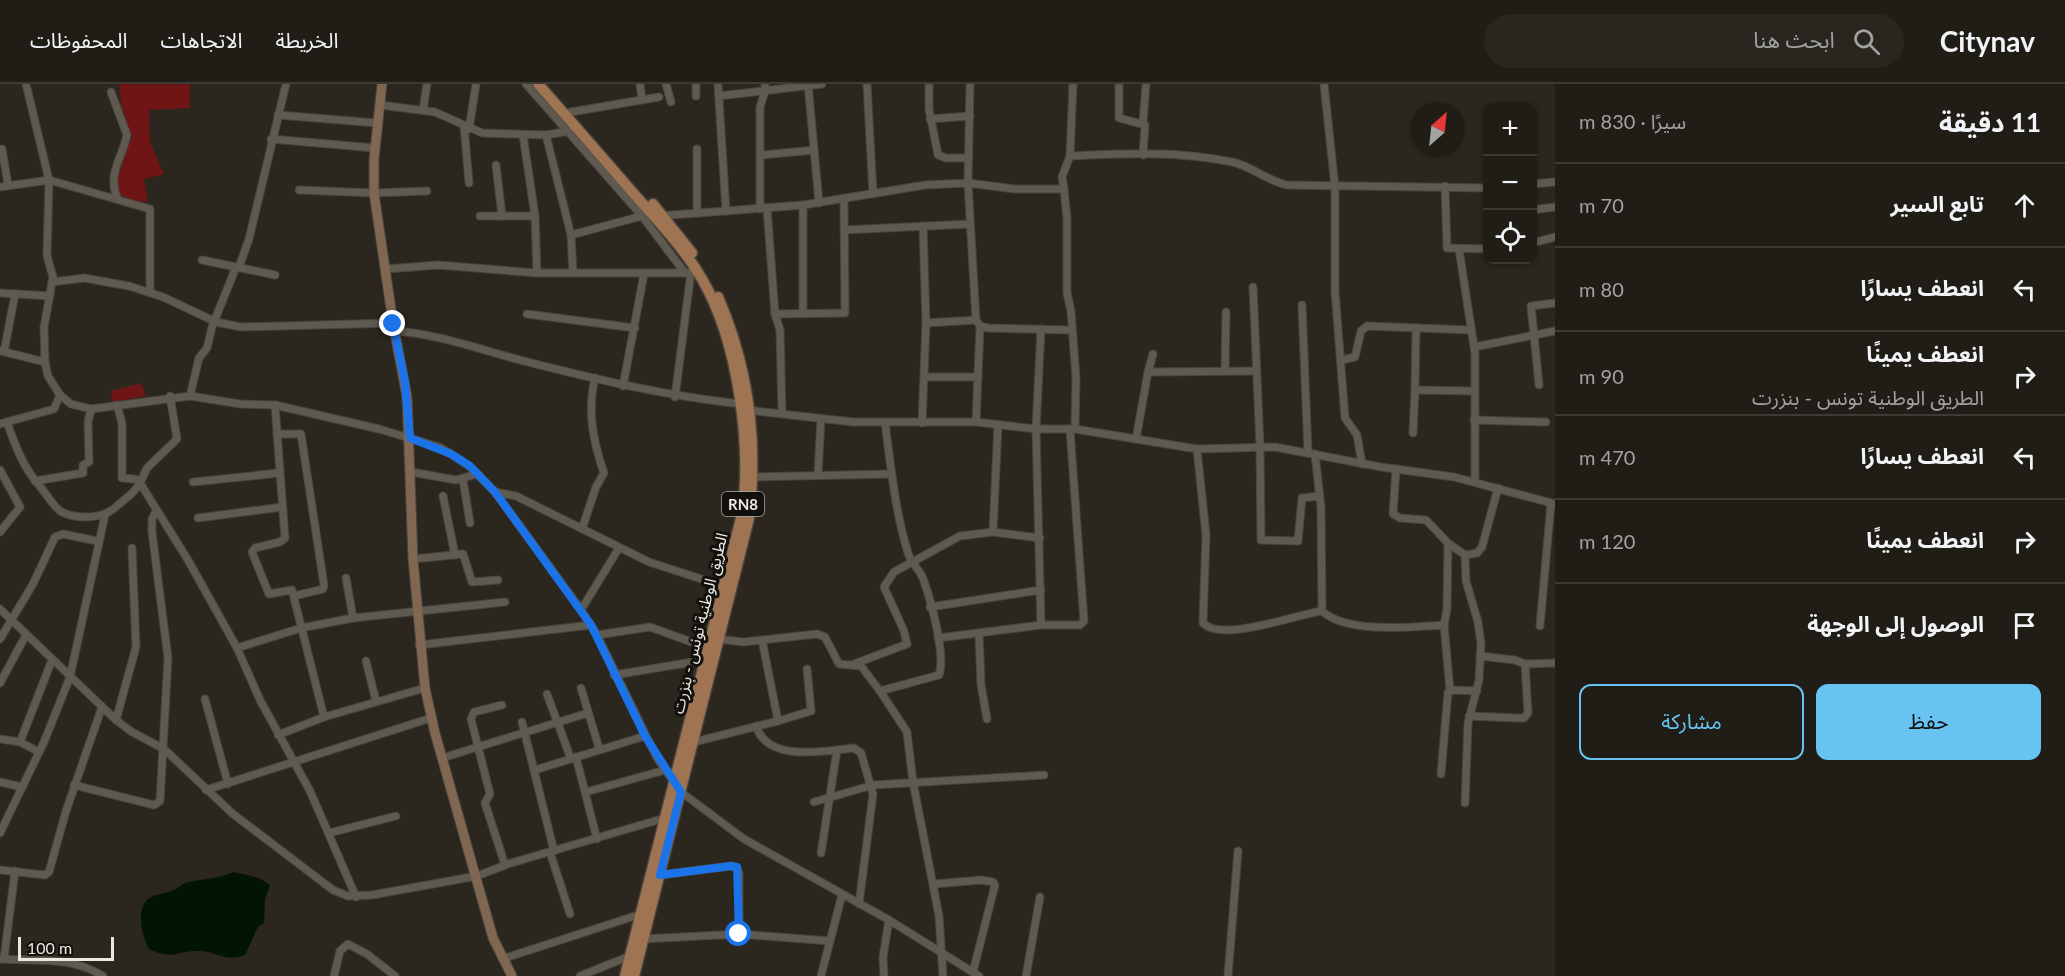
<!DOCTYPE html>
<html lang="ar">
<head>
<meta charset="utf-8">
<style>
	body { margin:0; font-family:Lato,"Noto Sans Arabic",sans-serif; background:#28261f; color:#f1f3f6; direction:rtl }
	.controls { position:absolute; right:18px; top:18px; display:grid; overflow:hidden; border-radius:12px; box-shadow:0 2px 4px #0004 }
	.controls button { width:54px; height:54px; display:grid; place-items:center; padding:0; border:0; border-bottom:2px solid #3d3b35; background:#201d16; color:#f1f3f6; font:30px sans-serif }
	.compass { position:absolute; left:1411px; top:18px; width:54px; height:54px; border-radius:50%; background:#201d16; box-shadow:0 2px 4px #0004; rotate:27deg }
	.scale { position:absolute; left:18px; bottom:15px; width:96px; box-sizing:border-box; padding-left:6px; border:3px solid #ece9e3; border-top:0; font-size:16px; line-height:21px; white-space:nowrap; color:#ece9e3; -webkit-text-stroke:4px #12100c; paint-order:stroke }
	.stop { position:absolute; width:18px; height:18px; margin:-14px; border:4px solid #1a73e8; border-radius:50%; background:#fff }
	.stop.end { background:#1a73e8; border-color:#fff; box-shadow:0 2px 6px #0008 }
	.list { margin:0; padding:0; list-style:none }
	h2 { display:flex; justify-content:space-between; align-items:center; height:78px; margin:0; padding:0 24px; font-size:26px }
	h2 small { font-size:20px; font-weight:400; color:#a2a2a1 }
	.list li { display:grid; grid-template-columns:39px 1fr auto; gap:18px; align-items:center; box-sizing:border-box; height:84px; padding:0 24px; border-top:2px solid #3d3b35 }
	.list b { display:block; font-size:22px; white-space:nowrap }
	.list p { margin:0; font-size:20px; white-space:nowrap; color:#a2a2a1 }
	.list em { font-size:20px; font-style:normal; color:#a2a2a1 }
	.actions { display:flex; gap:12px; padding:18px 24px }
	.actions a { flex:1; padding:14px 0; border:2px solid #67c4f0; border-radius:12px; text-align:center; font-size:21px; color:#67c4f0 }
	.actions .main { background:#67c4f0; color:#111 }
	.icon { flex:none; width:33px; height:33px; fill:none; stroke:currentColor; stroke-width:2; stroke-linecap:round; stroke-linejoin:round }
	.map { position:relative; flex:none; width:1555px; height:892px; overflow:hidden; direction:ltr }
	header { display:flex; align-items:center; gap:36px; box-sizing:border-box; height:84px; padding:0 30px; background:#201d16; border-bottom:2px solid #3d3b35 }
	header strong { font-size:28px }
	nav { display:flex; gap:33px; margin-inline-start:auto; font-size:21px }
	.search { width:420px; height:54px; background:#28261f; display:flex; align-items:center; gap:15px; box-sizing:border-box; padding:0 21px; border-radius:33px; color:#a2a2a1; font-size:22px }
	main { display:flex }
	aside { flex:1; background:#201d16 }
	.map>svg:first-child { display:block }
	.green { fill:#6f1516 }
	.water { fill:#021502 }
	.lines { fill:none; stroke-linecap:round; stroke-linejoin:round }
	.street-casing { stroke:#48443d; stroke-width:9 }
	.secondary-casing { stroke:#48443d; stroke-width:11 }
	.primary-casing { stroke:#48443d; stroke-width:13 }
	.street { stroke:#5f5a50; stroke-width:7 }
	.secondary { stroke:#7f6751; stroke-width:9 }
	.primary { stroke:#9f7452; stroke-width:10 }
	.route { stroke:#1a73e8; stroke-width:8 }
	.labels { text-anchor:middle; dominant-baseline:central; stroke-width:6; stroke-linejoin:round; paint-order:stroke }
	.shield { fill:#12100c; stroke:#aba8a2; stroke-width:1.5 }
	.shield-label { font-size:15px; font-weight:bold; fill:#ece9e3 }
	.street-label { font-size:16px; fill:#ece9e3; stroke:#12100c }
</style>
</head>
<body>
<header>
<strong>Citynav</strong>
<div class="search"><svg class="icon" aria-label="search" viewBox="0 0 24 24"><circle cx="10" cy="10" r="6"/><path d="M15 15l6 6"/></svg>ابحث هنا</div>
<nav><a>الخريطة</a><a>الاتجاهات</a><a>المحفوظات</a></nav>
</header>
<main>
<aside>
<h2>11 دقيقة<small>سيرًا · 830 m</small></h2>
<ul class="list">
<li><svg class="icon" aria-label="ahead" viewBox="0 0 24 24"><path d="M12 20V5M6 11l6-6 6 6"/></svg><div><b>تابع السير</b></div><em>70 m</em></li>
<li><svg class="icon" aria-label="left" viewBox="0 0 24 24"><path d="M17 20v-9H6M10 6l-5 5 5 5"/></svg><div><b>انعطف يسارًا</b></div><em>80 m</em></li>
<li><svg class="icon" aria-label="right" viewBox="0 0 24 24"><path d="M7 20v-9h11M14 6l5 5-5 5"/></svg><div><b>انعطف يمينًا</b><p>الطريق الوطنية تونس - بنزرت</p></div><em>90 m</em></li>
<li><svg class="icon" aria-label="left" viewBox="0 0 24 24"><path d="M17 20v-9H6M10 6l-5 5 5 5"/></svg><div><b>انعطف يسارًا</b></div><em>470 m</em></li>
<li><svg class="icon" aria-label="right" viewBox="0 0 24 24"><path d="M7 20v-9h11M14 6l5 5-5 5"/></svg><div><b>انعطف يمينًا</b></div><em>120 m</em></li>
<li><svg class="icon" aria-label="arrive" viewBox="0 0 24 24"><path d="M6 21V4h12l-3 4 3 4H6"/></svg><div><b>الوصول إلى الوجهة</b></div></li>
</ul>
<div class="actions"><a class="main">حفظ</a><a>مشاركة</a></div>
</aside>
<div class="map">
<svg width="1555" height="892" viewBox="0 0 1555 892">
	<rect width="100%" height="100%" fill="#2b271e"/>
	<g class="green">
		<path d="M119,0h71v24l-41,2 1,32 14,32 -20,5 4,23 -14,-1 -17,-8c-1,-21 6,-36 15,-55l-11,-33z"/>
		<polygon points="141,299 146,312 112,318 111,307"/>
	</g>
	<path class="water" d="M234,788l25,6 11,7 -5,14 -1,24 -6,4 -13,28c-21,8 -27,-4 -46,-4 -23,-1 -24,10 -50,-2 -7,-13 -15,-42 2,-52 5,-3 11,-3 17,-5 8,-1 14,-9 21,-10 15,-3 31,-4 45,-10z"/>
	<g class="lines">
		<g class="street-casing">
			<g id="street">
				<polyline points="26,0 49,96 47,172 53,193 44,243 45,278 48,292 60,311 71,320 91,325 190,312 240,320 275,321 379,345 439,363 451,370 469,382 495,408 581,526 597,551 657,674 681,708 744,755 889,836 979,892"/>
				<polyline points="526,0 642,132 685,189"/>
				<polyline points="640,0 642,15"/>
				<polyline points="666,0 671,18"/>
				<polyline points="696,0 696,12"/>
				<polyline points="718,0 726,127"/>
				<polyline points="808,0 819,119"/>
				<polyline points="867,0 873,110"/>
				<polyline points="929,0 929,25 938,71 946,74 969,74"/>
				<polyline points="970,0 968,99 976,236 980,242 988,244 1071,246"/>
				<polyline points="1119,0 1119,34 1145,41 1143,71"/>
				<polyline points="1324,0 1335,103 1335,207 1345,334 1357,351 1362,380"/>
				<path d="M111,8l16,43c-4,21 -20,39 -10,62"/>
				<polyline points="719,12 822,0"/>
				<polyline points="380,21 435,28 482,49 546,51 569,47"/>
				<polyline points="423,26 427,0"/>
				<polyline points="571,28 659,13"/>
				<polyline points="278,31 377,39"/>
				<polyline points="930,35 970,32"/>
				<polyline points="1143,39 1146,0"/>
				<polyline points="464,42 469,99"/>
				<polyline points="469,45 476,0"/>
				<polyline points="523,51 535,132 537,189"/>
				<polyline points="546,51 571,151 573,189"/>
				<polyline points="271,55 375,64"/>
				<polyline points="2,65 8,101"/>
				<polyline points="697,65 697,129"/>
				<polyline points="761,71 814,66"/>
				<path d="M1070,72c54,-3 109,-5 162,6 20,4 35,19 55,23l201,3"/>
				<polyline points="496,81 502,132"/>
				<polyline points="1532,100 1555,98"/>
				<polyline points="1445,102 1447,164 1488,165"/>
				<polyline points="0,103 49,96 150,125 150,207"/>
				<polyline points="1064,105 1067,135 1067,209 1071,227 1076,294 1075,345"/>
				<polyline points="299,106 374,109 427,107"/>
				<polyline points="767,124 775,230 780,246 782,329"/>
				<polyline points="760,125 760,23 765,7 765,0"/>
				<polyline points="1532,126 1555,123"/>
				<polyline points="480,132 535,132"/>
				<polyline points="659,132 803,121 925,101 968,99 1015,105 1064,105 1062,93 1070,72 1073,0"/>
				<polyline points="923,142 926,239 976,236"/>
				<polyline points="844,146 970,140"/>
				<polyline points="571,151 642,132"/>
				<polyline points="1532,159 1555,153"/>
				<polyline points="1459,165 1475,269 1475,397"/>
				<polyline points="202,176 275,191"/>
				<polyline points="239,183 249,155 286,0"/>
				<polyline points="386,185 438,181 537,189 691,189"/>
				<polyline points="52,198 84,194 129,202 163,213 216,238 241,243 393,239"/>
				<polyline points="1253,203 1260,361 1261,456 1298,457 1302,414 1320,412"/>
				<polyline points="0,209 50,212"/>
				<polyline points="1302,221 1308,368"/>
				<polyline points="803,229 803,121"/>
				<polyline points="527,230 635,244"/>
				<polyline points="775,230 845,229 844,115"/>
				<polyline points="1416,244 1415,306 1474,307"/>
				<path d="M395,247c43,3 83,18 125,29 74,19 146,36 221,44"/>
				<polyline points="1474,263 1555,247"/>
				<polyline points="1,267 45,278"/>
				<polyline points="4,268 15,210"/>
				<polyline points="1342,276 1355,273 1361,247 1367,242 1471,246"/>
				<polyline points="1225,287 1226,228"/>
				<polyline points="1148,288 1255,287"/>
				<polyline points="926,293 978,293"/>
				<polyline points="1539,301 1531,222 1555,219"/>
				<polyline points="623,302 644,190"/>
				<polyline points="170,312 177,355 147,384 140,399 188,476 237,564 260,616 310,707 356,813"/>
				<polyline points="190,312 199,274 207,264 212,243 236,183"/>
				<polyline points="675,313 691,188"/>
				<polyline points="275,321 285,454 280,458 255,464 252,468 269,510 292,506 324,633"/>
				<polyline points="747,326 853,338 976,338 1036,345 1075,345 1197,365 1275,363 1381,383 1454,393 1555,420"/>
				<polyline points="1474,336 1546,338"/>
				<path d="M7,338c8,23 15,43 31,62 18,21 16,33 50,33 13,-1 20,-3 29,-11 9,-8 18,-13 23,-23l-5,-4 -13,-1v-55l-5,-18"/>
				<polyline points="976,338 980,242"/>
				<polyline points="922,339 926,239"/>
				<polyline points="0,340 54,325 60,311"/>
				<polyline points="1413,349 1415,306"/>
				<polyline points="277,350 301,350 324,501 323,505 294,512"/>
				<polyline points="1136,355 1148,288 1153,270"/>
				<path d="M1197,365l9,86 -3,88c18,20 95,-9 119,-12"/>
				<path d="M1315,370l6,54 1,103c25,23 90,16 122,14"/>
				<polyline points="1396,385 1393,430 1400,434 1426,436 1448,459"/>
				<polyline points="0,386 20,423 0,448"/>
				<polyline points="411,388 456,396 477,390"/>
				<polyline points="818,390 821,335"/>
				<polyline points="754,393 891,390"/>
				<polyline points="463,396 470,439"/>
				<polyline points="35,397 83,389 83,381 89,378 88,338 91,325"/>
				<polyline points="193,398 279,389"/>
				<polyline points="495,408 516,412 649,478 723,502"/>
				<polyline points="443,412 455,471"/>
				<polyline points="198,434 282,423"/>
				<path d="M582,445l14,-42 8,-14c-11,-32 -17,-62 -9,-95"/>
				<polyline points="993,448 998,341"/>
				<polyline points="413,475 463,470 472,498 498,496"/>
				<polyline points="346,494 353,534"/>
				<polyline points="930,523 1041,506"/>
				<polyline points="0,525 116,636 132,648 164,665 233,730 333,806 348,812 372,811 477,792 508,780 665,734"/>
				<polyline points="581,526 619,464"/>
				<polyline points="1041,541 1080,541 1084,537 1070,346"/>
				<polyline points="1540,542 1551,419"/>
				<polyline points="979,550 981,601 987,635"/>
				<polyline points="597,551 650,543 708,564"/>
				<polyline points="938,554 1041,541 1036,345 1041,245"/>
				<polyline points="0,555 33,500 55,453 63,450 97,457"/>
				<path d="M718,555l25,3 74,-8 8,3 14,27 22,2 19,25 59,-16c7,-20 -8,-74 -15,-94 -3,-11 -13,-17 -16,-28 -13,-42 -17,-86 -23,-130"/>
				<polyline points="419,561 591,541"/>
				<polyline points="237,564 301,544 353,534 505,518"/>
				<polyline points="366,577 376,617"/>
				<polyline points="854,580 907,560 904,547 884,503 894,488 960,452 993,448 1040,454"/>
				<polyline points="1525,580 1555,579"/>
				<polyline points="614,591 705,576"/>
				<polyline points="0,599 26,551"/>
				<polyline points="581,604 599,664"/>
				<polyline points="1450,606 1444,541 1447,525 1448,459 1465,471"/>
				<polyline points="880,607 907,648 913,698 939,832 943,892"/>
				<polyline points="547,610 571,675"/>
				<polyline points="205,615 228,700"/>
				<polyline points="502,621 474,628 471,635 490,710 485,719 505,781"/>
				<polyline points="1469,632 1517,634 1524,634 1528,629 1525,580 1515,576 1480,572"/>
				<polyline points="116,636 136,563 132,464"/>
				<polyline points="778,637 811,627 807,585"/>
				<polyline points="522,638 554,767"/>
				<path d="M756,642c12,37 67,25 98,22l7,5 12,41 -14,110"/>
				<polyline points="278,651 324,633 425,604"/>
				<polyline points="0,655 20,658 39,668"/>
				<polyline points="20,658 52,576"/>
				<polyline points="694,658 778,637 762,556"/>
				<polyline points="576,673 597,755"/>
				<polyline points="442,674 588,629"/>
				<polyline points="535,686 645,652"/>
				<polyline points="1441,690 1448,608 1454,606 1477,607"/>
				<polyline points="0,698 22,703"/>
				<polyline points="74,701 154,721 160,717 168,574 152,448 152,435 156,427"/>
				<polyline points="206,706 431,634"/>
				<polyline points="586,708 665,686"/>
				<polyline points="814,718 873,701 1044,691"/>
				<polyline points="1465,719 1468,639 1479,596 1481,560 1478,538 1466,497 1465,471 1477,469 1482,463 1498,404"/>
				<polyline points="0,749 44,658 70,593 105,431"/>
				<polyline points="329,749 396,732"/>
				<polyline points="550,768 570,830"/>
				<polyline points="821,769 837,666"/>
				<polyline points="0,786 45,791 49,788 66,727 102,623"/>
				<polyline points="660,791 731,782 737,784 739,789 739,850"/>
				<polyline points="934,800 981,796 993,798 995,801 973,888"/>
				<polyline points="643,855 739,850 830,857"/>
				<path d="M0,875c35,2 72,-3 103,17"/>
				<polyline points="4,875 15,787"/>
				<polyline points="502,875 641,830"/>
				<polyline points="334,892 340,867 348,860 367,870 395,892"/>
				<polyline points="580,892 630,872"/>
				<polyline points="821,892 842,811"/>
				<polyline points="884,892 883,873 889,836"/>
				<polyline points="1026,892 1040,813"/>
				<polyline points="1228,892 1238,767"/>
			</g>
		</g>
		<g class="secondary-casing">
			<polyline id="secondary" points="382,0 374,75 374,109 393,239 407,313 413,475 425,604 435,649 493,854 512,892"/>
		</g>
		<g class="primary-casing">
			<g id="primary">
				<path d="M538,0c32,36 64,73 96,110 24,27 50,54 68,85 36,62 50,166 40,235l-117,462"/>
				<polyline points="653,120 692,169"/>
				<path d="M634,892l115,-458c9,-76 0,-150 -31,-221"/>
			</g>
		</g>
		<use href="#street" class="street"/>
		<use href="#secondary" class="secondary"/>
		<use href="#primary" class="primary"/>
	</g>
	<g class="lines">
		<polyline class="route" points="393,240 405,298 410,354 451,370 470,382 495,408 591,541 645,652 681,708 660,791 731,782 737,783 739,850"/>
	</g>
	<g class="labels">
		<rect class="shield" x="722" y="408" width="42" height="24" rx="4.5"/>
		<g class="shield-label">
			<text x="743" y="420">RN8</text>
		</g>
		<g class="street-label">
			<text transform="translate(699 539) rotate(-76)">الطريق الوطنية تونس - بنزرت</text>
		</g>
	</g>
</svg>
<div class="controls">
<button>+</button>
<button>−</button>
<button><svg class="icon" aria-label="locate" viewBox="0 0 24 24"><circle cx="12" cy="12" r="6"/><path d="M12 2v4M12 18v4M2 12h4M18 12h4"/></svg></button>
</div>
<svg class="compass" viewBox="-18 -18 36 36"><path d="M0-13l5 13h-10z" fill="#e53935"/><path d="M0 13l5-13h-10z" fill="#a2a2a1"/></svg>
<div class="scale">100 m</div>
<div class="stop" style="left:739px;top:850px"></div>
<div class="stop end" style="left:393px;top:240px"></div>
</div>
</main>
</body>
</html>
